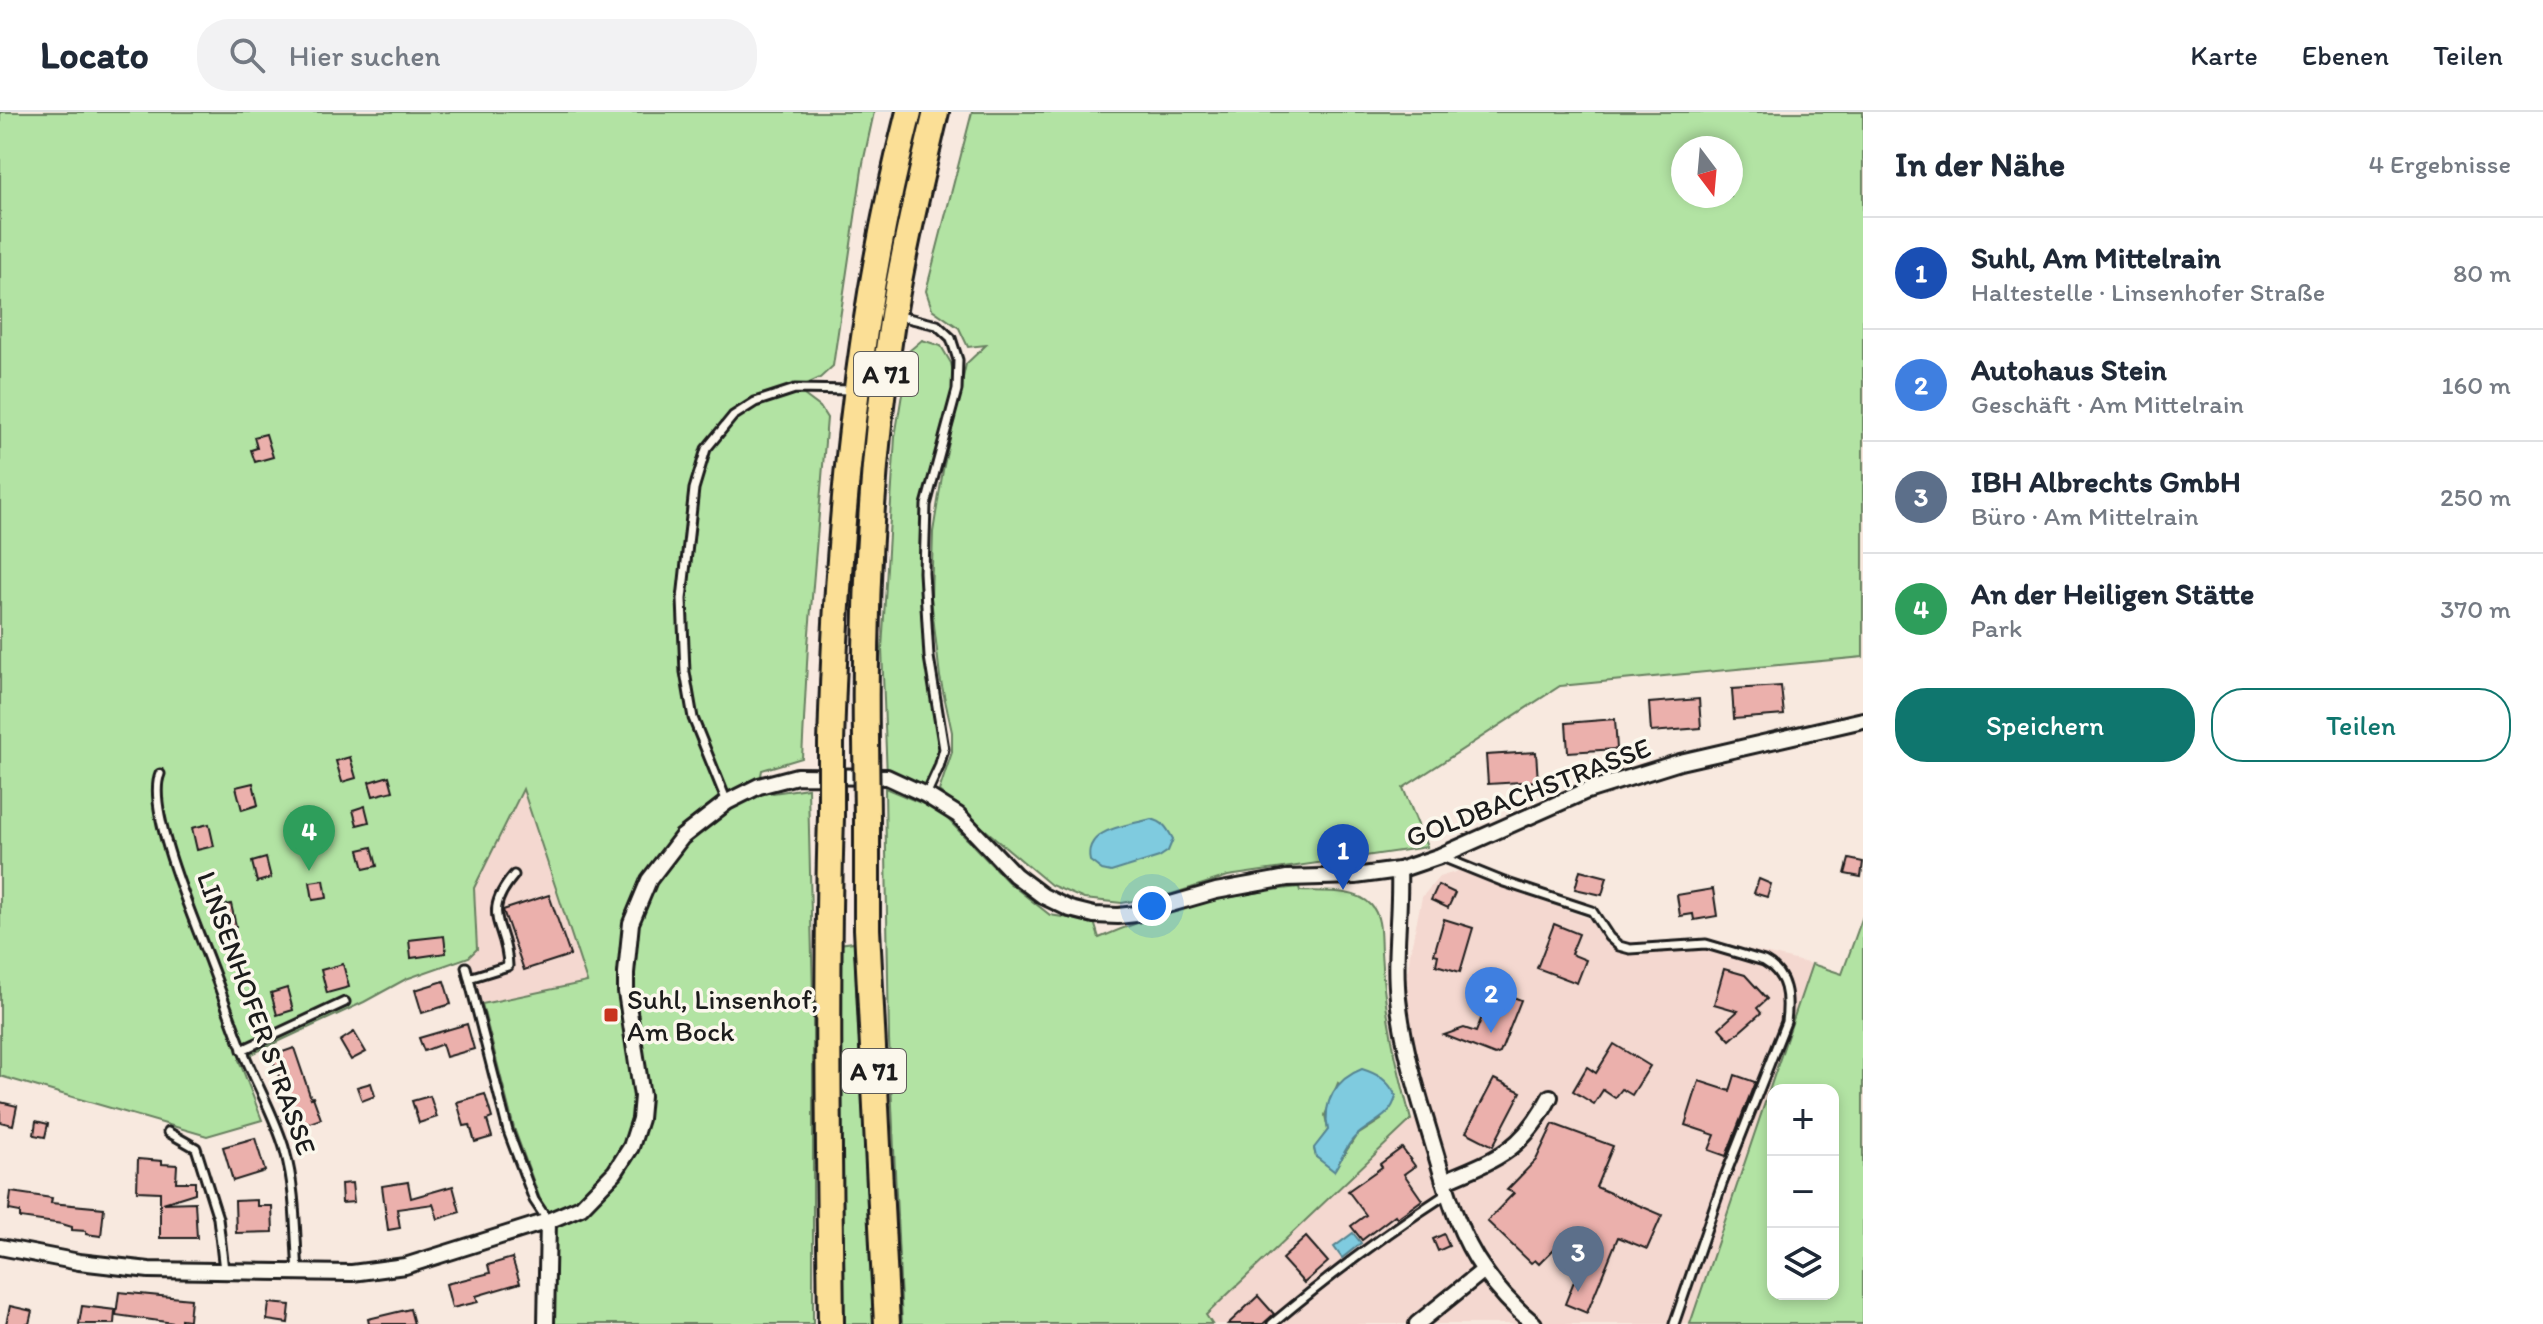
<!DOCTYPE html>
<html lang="de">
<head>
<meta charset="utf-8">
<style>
	body { margin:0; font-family:Itim,sans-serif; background:#f2f2f3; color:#1f2937 }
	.controls { position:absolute; right:24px; bottom:24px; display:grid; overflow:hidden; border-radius:16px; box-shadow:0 4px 12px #0003 }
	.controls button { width:72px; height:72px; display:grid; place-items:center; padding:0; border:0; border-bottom:2px solid #e0e1e3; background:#fff; color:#1f2937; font:40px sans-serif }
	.compass { position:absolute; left:1671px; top:24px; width:72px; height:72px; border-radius:50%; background:#fff; box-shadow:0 4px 12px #0003; rotate:164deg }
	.you { position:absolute; left:1152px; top:794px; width:28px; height:28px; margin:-20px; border:6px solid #fff; border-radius:50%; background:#1a73e8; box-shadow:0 0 0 12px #1a73e833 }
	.badge { display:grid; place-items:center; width:52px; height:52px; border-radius:50%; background:#0f766e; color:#fff; font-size:26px; font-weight:700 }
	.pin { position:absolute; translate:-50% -66px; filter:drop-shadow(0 2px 4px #0008) }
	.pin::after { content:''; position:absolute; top:42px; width:28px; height:24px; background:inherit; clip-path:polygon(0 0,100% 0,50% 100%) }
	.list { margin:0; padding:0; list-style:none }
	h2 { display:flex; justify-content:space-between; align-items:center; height:104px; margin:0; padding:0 32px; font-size:34px }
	h2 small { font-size:26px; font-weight:400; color:#747a83 }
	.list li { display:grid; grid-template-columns:52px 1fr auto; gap:24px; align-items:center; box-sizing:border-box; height:112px; padding:0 32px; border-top:2px solid #e0e1e3 }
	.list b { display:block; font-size:30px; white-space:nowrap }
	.list p { margin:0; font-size:26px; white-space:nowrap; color:#747a83 }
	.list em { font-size:26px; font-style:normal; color:#747a83 }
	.actions { display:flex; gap:16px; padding:24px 32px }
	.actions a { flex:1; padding:18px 0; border:2px solid #0f766e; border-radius:32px; text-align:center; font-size:28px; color:#0f766e }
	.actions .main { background:#0f766e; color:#fff }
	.icon { flex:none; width:44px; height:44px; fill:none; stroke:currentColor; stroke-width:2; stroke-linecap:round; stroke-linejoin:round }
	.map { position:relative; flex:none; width:1863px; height:1212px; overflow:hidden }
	header { display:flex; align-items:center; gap:48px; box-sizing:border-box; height:112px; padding:0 40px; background:#fff; border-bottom:2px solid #e0e1e3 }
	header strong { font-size:38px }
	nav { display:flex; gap:44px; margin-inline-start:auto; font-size:28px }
	.search { width:560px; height:72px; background:#f2f2f3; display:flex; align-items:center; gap:20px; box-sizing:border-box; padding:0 28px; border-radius:32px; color:#747a83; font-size:30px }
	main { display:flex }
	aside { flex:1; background:#fff }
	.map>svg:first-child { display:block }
	.built { fill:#f4d8d0 }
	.green { fill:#b2e3a3; stroke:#678060; stroke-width:2; fill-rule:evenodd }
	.water { fill:#7fcbdf; stroke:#578591; stroke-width:2 }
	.building { fill:#ebb0ac; stroke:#1c1c1c; stroke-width:2 }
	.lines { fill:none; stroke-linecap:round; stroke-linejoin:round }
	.service-casing { stroke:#1c1c1c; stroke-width:13 }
	.minor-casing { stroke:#1c1c1c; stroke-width:20 }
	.motorway-casing { stroke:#1c1c1c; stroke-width:30 }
	.service { stroke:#fbf7ec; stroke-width:7 }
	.minor { stroke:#fbf7ec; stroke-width:14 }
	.motorway { stroke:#fbdf96; stroke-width:24 }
	.motorway-bridge-casing { stroke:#1c1c1c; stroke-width:30; stroke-linecap:butt }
	.motorway-bridge { stroke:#fbdf96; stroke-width:24 }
	.poi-dot { fill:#c8321e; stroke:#fbf7ec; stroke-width:3 }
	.labels { text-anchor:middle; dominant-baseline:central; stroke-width:7; stroke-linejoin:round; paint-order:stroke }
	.shield { fill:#fbf7ec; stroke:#5f5e5a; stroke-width:2 }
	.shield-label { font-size:26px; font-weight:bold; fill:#1c1c1c }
	.street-label { font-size:28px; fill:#1c1c1c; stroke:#fbf7ec }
	.poi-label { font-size:28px; fill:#1c1c1c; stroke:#fbf7ec; text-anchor:start }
</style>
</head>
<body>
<header>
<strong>Locato</strong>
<div class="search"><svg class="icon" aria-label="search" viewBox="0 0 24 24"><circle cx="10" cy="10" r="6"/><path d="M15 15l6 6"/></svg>Hier suchen</div>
<nav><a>Karte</a><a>Ebenen</a><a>Teilen</a></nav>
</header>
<main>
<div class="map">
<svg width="1863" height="1212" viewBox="0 0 1863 1212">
	<rect width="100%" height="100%" fill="#f8e9df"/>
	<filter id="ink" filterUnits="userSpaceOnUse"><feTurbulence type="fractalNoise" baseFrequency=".0125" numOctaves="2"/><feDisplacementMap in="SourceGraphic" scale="16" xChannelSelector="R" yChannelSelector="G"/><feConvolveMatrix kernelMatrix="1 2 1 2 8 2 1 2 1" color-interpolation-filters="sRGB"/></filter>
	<g filter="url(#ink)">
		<g class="built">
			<polygon points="523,676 587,870 482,892 469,845 477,837 474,776"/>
			<polygon points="1465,757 1500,774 1596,809 1607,821 1626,830 1641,831 1708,828 1812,852 1690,1212 1212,1212 1205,1203 1411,1008 1432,1000 1410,913 1407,868 1410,841 1422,785 1439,765"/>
		</g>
		<g class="green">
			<polygon points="0,0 874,0 863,51 833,254 820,266 796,277 820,295 827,306 808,533 802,646 762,658 759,674 773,681 808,676 813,887 813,1212 546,1212 548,1109 514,1016 482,892 587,870 523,677 474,776 477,837 469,845 406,867 364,890 239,948 262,1008 207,1024 0,964"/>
			<path d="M972,0h891v545l-303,29 -157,102 24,59 -199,29 -56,18 -50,9 -38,-4 -33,-14 -112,-94 13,-39v-20l-12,-55 -9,-79 2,-66 10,-62 23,-106 20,-19 -18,2 -9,-19 -27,-19 -6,-18zM1683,36h48v48h-48z"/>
			<polygon points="922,228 941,234 951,251 957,278 926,393 929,545 944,637 926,683 887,665 882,537 895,325 909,239"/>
			<path d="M885,676l55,23 68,71 42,33 44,7 5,16c65,-28 130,-44 200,-51l1,4c21,1 56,-3 71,14 11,12 9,31 10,47 3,59 15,111 30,168l-205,195 6,9h-310l-13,-284zM1338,971l43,37 -25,16 -22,34 -18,-13 -2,-8 14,-19 -3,-15z"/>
			<path d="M1863,804v408h-173l122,-360 30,10zM1773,978h60v204h-60z"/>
			<polygon points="854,830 874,1212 840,1212 839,832"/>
		</g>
		<g class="water">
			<path d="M1151,707c13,3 16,9 22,20l-5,12 -9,6 -48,15 -9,-2 -12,-9c-7,-33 37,-35 61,-42z"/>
			<path d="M1362,957c16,5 26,11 34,27 -5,23 -26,26 -41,41 -9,8 -14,24 -21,34l-18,-14 -2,-9 14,-18c-6,-28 8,-51 34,-61z"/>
			<polygon points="1353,1121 1361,1131 1342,1146 1334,1135"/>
		</g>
		<g class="building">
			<polygon points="266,322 273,345 255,350 251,338 257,336 254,325"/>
			<polygon points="1781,574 1784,603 1734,607 1732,577"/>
			<polygon points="1699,587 1701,616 1651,620 1649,591"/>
			<polygon points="1615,607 1617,637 1568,640 1566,611"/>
			<polygon points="1536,640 1538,669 1488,672 1486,643"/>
			<polygon points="350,645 356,666 342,670 336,649"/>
			<polygon points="389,664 393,679 373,684 369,670"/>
			<polygon points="253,671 258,693 242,698 236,675"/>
			<polygon points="365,694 369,710 357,713 353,698"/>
			<polygon points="209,712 214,734 197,738 192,716"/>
			<polygon points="372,735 377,754 364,757 359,738"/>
			<polygon points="266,746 271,766 257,770 252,750"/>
			<polygon points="1849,747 1863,750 1861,765 1845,762"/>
			<polygon points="1580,758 1607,765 1602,783 1575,777"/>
			<polygon points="1759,767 1771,772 1767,785 1754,781"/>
			<polygon points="324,768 327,786 313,788 310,770"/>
			<polygon points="1438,773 1455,781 1448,796 1431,788"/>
			<polygon points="1713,777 1717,804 1694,808 1693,802 1680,804 1677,783"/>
			<polygon points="549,783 570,843 524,858 503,798"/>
			<polygon points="231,792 236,814 217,818 212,797"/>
			<polygon points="1444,807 1473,816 1460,860 1436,853 1438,843 1434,842"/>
			<polygon points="1554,812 1579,822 1571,842 1586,848 1577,871 1537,856"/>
			<polygon points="444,824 446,841 411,846 409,828"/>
			<polygon points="343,852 349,875 327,881 321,858"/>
			<polygon points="1724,857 1745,863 1767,887 1757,896 1761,901 1730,928 1719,916 1738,899 1714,892"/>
			<polygon points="444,869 451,892 422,901 415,878"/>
			<polygon points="287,876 293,898 277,903 271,881"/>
			<polygon points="1493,877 1521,888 1500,941 1495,943 1444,923 1464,916 1476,920"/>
			<polygon points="467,912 474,937 446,945 442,932 424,939 419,926"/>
			<polygon points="354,920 366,940 351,948 340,929"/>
			<polygon points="1614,932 1650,954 1632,983 1622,977 1615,986 1603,978 1594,992 1573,979 1587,955 1596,961"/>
			<polygon points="294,936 311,986 313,985 321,1007 299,1015 271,944"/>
			<polygon points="1735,963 1755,970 1726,1044 1709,1038 1715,1023 1685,1013 1699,969 1730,979"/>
			<polygon points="1494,967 1521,980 1493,1034 1466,1020"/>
			<polygon points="371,971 375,984 362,989 357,975"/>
			<polygon points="485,982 492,1006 487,1008 492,1025 475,1030 470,1013 464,1014 457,990"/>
			<polygon points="430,984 437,1005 419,1011 412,989"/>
			<polygon points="0,990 17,994 13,1013 0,1010"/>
			<polygon points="36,1009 48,1012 45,1025 34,1023"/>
			<polygon points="1553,1012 1613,1034 1596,1075 1662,1103 1647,1137 1618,1125 1587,1201 1565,1192 1584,1144 1559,1132 1539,1152 1535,1148 1531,1151 1487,1109 1514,1081 1507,1078 1536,1048"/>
			<polygon points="255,1026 265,1059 233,1069 223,1035"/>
			<polygon points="1402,1036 1415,1054 1404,1062 1422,1088 1397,1106 1395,1103 1362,1128 1351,1114 1366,1103 1348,1079 1382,1055 1380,1052"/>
			<polygon points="138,1047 162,1049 162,1052 177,1053 176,1070 195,1070 195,1081 163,1091 195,1090 197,1126 160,1126 160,1080 137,1079"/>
			<polygon points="408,1070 411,1086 453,1074 460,1100 438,1107 433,1092 397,1097 400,1116 388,1118 382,1074"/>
			<polygon points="352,1071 354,1090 342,1091 341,1072"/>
			<polygon points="11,1080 52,1086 51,1091 104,1096 101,1124 86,1122 86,1119 72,1118 72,1115 62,1112 20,1106 20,1100 9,1098"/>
			<polygon points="257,1088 257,1094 272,1094 273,1120 236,1121 235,1089"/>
			<polygon points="1444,1122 1449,1134 1438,1139 1433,1127"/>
			<polygon points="1306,1125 1328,1150 1304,1171 1282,1147"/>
			<polygon points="512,1146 520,1171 476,1184 478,1190 452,1196 446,1172 490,1161 488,1153"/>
			<polygon points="119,1180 191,1187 189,1208 181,1207 181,1212 116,1203"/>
			<polygon points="1258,1184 1274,1202 1263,1212 1228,1212"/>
			<polygon points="269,1191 290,1193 288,1211 267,1208"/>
			<polygon points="10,1194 32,1199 29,1212 6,1212"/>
			<polygon points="82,1194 115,1198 114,1212 79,1212"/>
			<polygon points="410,1197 414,1212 369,1212 368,1207"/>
		</g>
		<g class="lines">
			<g class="service-casing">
				<g id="service">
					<polyline points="895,203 937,213 951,226 958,248 957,278 926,393 924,460 929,545 944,637 939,655 926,683"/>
					<path d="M160,662c-15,35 37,153 51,191 11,28 20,57 32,86 12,31 34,69 42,100 11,39 10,82 13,121"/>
					<polyline points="727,690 693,606 685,560 682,487 694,377 706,337 733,304 755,290 795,277 854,278"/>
					<path d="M1442,745l62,25 88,29 17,26 10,9 11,3 76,-5 58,17c24,13 25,37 22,61l-64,162 -48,140"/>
					<polyline points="466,855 508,1019 534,1088 548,1109"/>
					<path d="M469,866l39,-12c-1,-43 -29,-49 6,-91"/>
					<polyline points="242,938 345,890"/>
					<polyline points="168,1020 196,1036 218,1106 224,1158"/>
					<path d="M1272,1212c56,-47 114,-91 176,-131"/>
				</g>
			</g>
			<g class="minor-casing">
				<g id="minor">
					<path d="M1399,758c2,43 -6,86 -1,128 5,49 20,96 34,143 13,43 25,92 52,129 13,19 32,39 50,54"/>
					<path d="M1444,1069c53,-22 78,-30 106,-84"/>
					<polyline points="0,1135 79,1150 149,1158 352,1161 405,1154 548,1109 581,1095 615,1060 631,1035 640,1007 642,984 626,880 626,861 631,811 649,768 682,725 727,690 759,674 797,664 887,665 926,683 958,703 1015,763 1043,784 1070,797 1094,803 1118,804 1136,802 1216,779 1287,766 1355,764 1399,758 1440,744 1584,680 1680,650 1863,608"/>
					<polyline points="546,1212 548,1109"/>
					<polyline points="1417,1212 1484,1158"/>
				</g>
			</g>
			<g class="motorway-casing">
				<g id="motorway">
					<path d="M866,628c-2,-142 5,-284 27,-425 11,-68 27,-136 43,-203"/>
					<path d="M831,632c6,-213 25,-425 78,-632"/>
					<polyline points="867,706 867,817 887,1212"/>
					<path d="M831,1212c-2,-170 -5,-339 0,-508"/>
				</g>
			</g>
			<use href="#service" class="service"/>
			<use href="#minor" class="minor"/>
			<use href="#motorway" class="motorway"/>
			<g class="motorway-bridge-casing">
				<g id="motorway-bridge">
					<polyline points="866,628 867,706"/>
					<polyline points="831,704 831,632"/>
				</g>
			</g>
			<use href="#motorway-bridge" class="motorway-bridge"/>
		</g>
	</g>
	<rect class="poi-dot" x="603" y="895" width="16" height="16" rx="4"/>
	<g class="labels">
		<g class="shield">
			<rect x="854" y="240" width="64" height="44" rx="6"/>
			<rect x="842" y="937" width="64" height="44" rx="6"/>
		</g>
		<g class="shield-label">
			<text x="886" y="262">A 71</text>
			<text x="874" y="959">A 71</text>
		</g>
		<g class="street-label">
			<text transform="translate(1528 680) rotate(-21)">GOLDBACHSTRASSE</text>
			<text transform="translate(257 901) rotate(70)">LINSENHOFER STRASSE</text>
		</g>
		<g class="poi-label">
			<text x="627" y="887">Suhl, Linsenhof,<tspan x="627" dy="32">Am Bock</tspan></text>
		</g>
	</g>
</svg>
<div class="controls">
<button>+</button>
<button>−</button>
<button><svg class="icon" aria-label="layers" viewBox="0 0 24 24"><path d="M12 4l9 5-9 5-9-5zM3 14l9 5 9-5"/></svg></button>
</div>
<svg class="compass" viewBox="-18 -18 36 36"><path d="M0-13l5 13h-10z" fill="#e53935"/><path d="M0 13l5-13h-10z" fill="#747a83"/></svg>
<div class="you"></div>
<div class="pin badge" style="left:1343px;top:778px;background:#1a4fb4">1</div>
<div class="pin badge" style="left:1491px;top:921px;background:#3f7fe0">2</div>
<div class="pin badge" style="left:1578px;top:1180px;background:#5c6f8a">3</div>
<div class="pin badge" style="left:309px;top:759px;background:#2e9e5b">4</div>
</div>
<aside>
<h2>In der Nähe<small>4 Ergebnisse</small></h2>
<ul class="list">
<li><span class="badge" style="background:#1a4fb4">1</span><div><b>Suhl, Am Mittelrain</b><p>Haltestelle · Linsenhofer Straße</p></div><em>80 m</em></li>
<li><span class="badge" style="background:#3f7fe0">2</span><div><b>Autohaus Stein</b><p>Geschäft · Am Mittelrain</p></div><em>160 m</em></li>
<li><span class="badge" style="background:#5c6f8a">3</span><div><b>IBH Albrechts GmbH</b><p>Büro · Am Mittelrain</p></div><em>250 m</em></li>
<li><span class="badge" style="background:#2e9e5b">4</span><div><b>An der Heiligen Stätte</b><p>Park</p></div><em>370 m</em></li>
</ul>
<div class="actions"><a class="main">Speichern</a><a>Teilen</a></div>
</aside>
</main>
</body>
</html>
